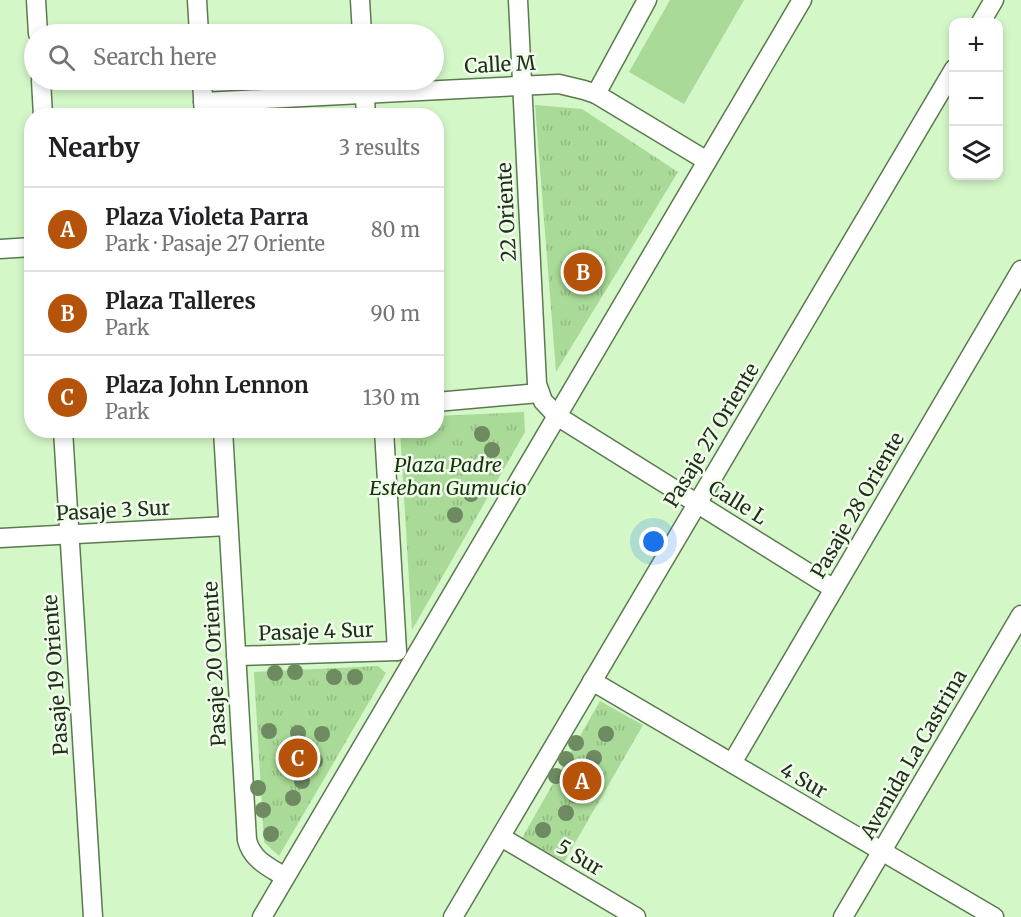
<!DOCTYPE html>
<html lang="en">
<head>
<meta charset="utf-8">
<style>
	body { margin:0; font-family:Merriweather,serif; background:#f2f2f2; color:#202124 }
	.controls { position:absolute; right:18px; top:18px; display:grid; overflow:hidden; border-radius:12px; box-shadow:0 3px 9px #0003 }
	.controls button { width:54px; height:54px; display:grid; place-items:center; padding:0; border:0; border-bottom:2px solid #e0e0e0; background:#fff; color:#202124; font:30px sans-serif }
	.you { position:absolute; left:654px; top:542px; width:21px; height:21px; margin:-15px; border:4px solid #fff; border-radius:50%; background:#1a73e8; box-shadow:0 0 0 9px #1a73e833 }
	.badge { display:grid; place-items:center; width:39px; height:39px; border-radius:50%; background:#b45309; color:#fff; font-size:20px; font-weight:700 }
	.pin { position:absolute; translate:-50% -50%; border:3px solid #fff; box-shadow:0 2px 6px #0006 }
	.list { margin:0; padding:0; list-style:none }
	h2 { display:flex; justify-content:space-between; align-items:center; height:78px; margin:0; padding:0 24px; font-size:26px }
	h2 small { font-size:20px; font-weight:400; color:#757577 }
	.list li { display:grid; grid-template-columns:39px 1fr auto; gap:18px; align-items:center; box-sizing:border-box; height:84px; padding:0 24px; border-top:2px solid #e0e0e0 }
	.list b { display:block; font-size:22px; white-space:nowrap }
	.list p { margin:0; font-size:20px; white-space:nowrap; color:#757577 }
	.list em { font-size:20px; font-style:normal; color:#757577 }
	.icon { flex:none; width:33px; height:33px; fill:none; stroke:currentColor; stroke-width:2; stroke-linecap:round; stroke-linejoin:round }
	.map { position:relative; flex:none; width:1021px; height:917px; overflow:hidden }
	.search { position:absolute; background:#fff; box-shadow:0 3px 9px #0003; left:24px; top:24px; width:420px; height:66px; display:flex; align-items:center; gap:15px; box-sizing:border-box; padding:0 21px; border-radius:33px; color:#757577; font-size:22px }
	.panel { position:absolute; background:#fff; box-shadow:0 3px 9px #0003; left:24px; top:108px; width:420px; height:330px; border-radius:24px }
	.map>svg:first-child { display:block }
	.grass { fill:#a9da97 }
	.park { fill:url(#park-tufts) }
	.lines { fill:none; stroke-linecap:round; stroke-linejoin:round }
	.street-casing { stroke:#5b7a50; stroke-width:21 }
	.street { stroke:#fff; stroke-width:18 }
	.tree { fill:#6d8a61 }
	.labels { text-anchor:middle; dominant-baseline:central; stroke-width:5; stroke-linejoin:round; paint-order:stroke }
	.street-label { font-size:20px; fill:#212e1c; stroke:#effdea }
	.park-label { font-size:20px; font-style:italic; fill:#18310d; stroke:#effdea }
</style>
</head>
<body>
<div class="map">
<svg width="1021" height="917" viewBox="0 0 1021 917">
	<defs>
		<pattern id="park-tufts" width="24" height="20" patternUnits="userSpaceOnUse" patternTransform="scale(1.5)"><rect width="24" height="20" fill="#a9da97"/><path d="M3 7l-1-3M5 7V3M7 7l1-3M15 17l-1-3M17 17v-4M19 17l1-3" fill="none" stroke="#91bb82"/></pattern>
	</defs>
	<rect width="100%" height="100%" fill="#d4f7c8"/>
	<polygon class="grass" points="670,0 744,0 684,104 629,72"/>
	<g class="park">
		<polygon points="535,105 582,109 678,172 556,372"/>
		<polygon points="524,412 525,432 412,630 400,431 436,430 437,416"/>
		<polygon points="378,666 386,673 279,856 264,842 254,672"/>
		<polygon points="600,701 643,725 564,862 522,838"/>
	</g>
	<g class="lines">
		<g class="street-casing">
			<g id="street">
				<polyline points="36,0 38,34"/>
				<polyline points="197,0 199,34"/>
				<polyline points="360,0 362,34"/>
				<polyline points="518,0 537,384 543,401 557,416 834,589"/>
				<polyline points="981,22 994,0"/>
				<polyline points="41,80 43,116"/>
				<polyline points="202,80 204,116"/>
				<polyline points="364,80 366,116"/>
				<polyline points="596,94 647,0"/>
				<polyline points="203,102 559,84 584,90 596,94 707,161"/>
				<polyline points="0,249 32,247"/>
				<polyline points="436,402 539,393"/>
				<polyline points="63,430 93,917"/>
				<path d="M223,430l24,410c5,20 22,27 38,37"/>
				<polyline points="384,430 397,651"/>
				<polyline points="0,538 228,526"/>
				<polyline points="236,656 397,651"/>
				<polyline points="592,681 994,917"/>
				<polyline points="732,763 1021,270"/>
				<polyline points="501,837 636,917"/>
				<polyline points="262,917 802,0"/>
				<polyline points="453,917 954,69"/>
				<polyline points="843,917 1021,615"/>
			</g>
		</g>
		<use href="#street" class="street"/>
	</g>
	<g class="tree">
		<circle cx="482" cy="434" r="8"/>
		<circle cx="492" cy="450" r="8"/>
		<circle cx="471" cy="494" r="8"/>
		<circle cx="455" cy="515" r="8"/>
		<circle cx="295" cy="672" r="8"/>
		<circle cx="275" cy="673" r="8"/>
		<circle cx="334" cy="677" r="8"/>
		<circle cx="355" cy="677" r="8"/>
		<circle cx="269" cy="731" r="8"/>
		<circle cx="298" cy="733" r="8"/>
		<circle cx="322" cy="734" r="8"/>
		<circle cx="606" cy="734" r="8"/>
		<circle cx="576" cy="743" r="8"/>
		<circle cx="594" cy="758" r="8"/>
		<circle cx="566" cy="759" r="8"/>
		<circle cx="315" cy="761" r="8"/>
		<circle cx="556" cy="776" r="8"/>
		<circle cx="302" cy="781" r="8"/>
		<circle cx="258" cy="788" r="8"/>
		<circle cx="575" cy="795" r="8"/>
		<circle cx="293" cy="798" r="8"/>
		<circle cx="263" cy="810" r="8"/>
		<circle cx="566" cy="813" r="8"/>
		<circle cx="543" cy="830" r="8"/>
		<circle cx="271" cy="834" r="8"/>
	</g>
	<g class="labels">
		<g class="street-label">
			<text transform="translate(500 64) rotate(-3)">Calle M</text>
			<text transform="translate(506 212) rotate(-93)">22 Oriente</text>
			<text transform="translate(711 435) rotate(-59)">Pasaje 27 Oriente</text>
			<text transform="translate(738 502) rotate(32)">Calle L</text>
			<text transform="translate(857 505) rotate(-60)">Pasaje 28 Oriente</text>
			<text transform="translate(113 510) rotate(-3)">Pasaje 3 Sur</text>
			<text transform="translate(316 631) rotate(-2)">Pasaje 4 Sur</text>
			<text transform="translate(214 664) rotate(-93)">Pasaje 20 Oriente</text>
			<text transform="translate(55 675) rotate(-94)">Pasaje 19 Oriente</text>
			<text transform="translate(913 754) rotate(-60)">Avenida La Castrina</text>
			<text transform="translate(804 780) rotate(30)">4 Sur</text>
			<text transform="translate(580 857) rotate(31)">5 Sur</text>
		</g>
		<g class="park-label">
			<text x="448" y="464">Plaza Padre<tspan x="448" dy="23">Esteban Gumucio</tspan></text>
		</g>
	</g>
</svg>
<div class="controls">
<button>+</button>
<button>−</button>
<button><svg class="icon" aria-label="layers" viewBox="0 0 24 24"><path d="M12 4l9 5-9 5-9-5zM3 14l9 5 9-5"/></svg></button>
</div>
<div class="you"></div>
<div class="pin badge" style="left:582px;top:781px">A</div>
<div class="pin badge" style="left:583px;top:272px">B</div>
<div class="pin badge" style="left:298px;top:758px">C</div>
<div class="search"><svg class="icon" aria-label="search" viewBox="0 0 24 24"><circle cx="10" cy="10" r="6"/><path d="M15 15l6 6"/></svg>Search here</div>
<section class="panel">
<h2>Nearby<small>3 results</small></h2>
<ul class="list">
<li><span class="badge">A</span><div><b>Plaza Violeta Parra</b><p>Park · Pasaje 27 Oriente</p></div><em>80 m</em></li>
<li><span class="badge">B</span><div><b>Plaza Talleres</b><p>Park</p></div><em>90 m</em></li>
<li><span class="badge">C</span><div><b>Plaza John Lennon</b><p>Park</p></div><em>130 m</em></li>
</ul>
</section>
</div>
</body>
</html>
